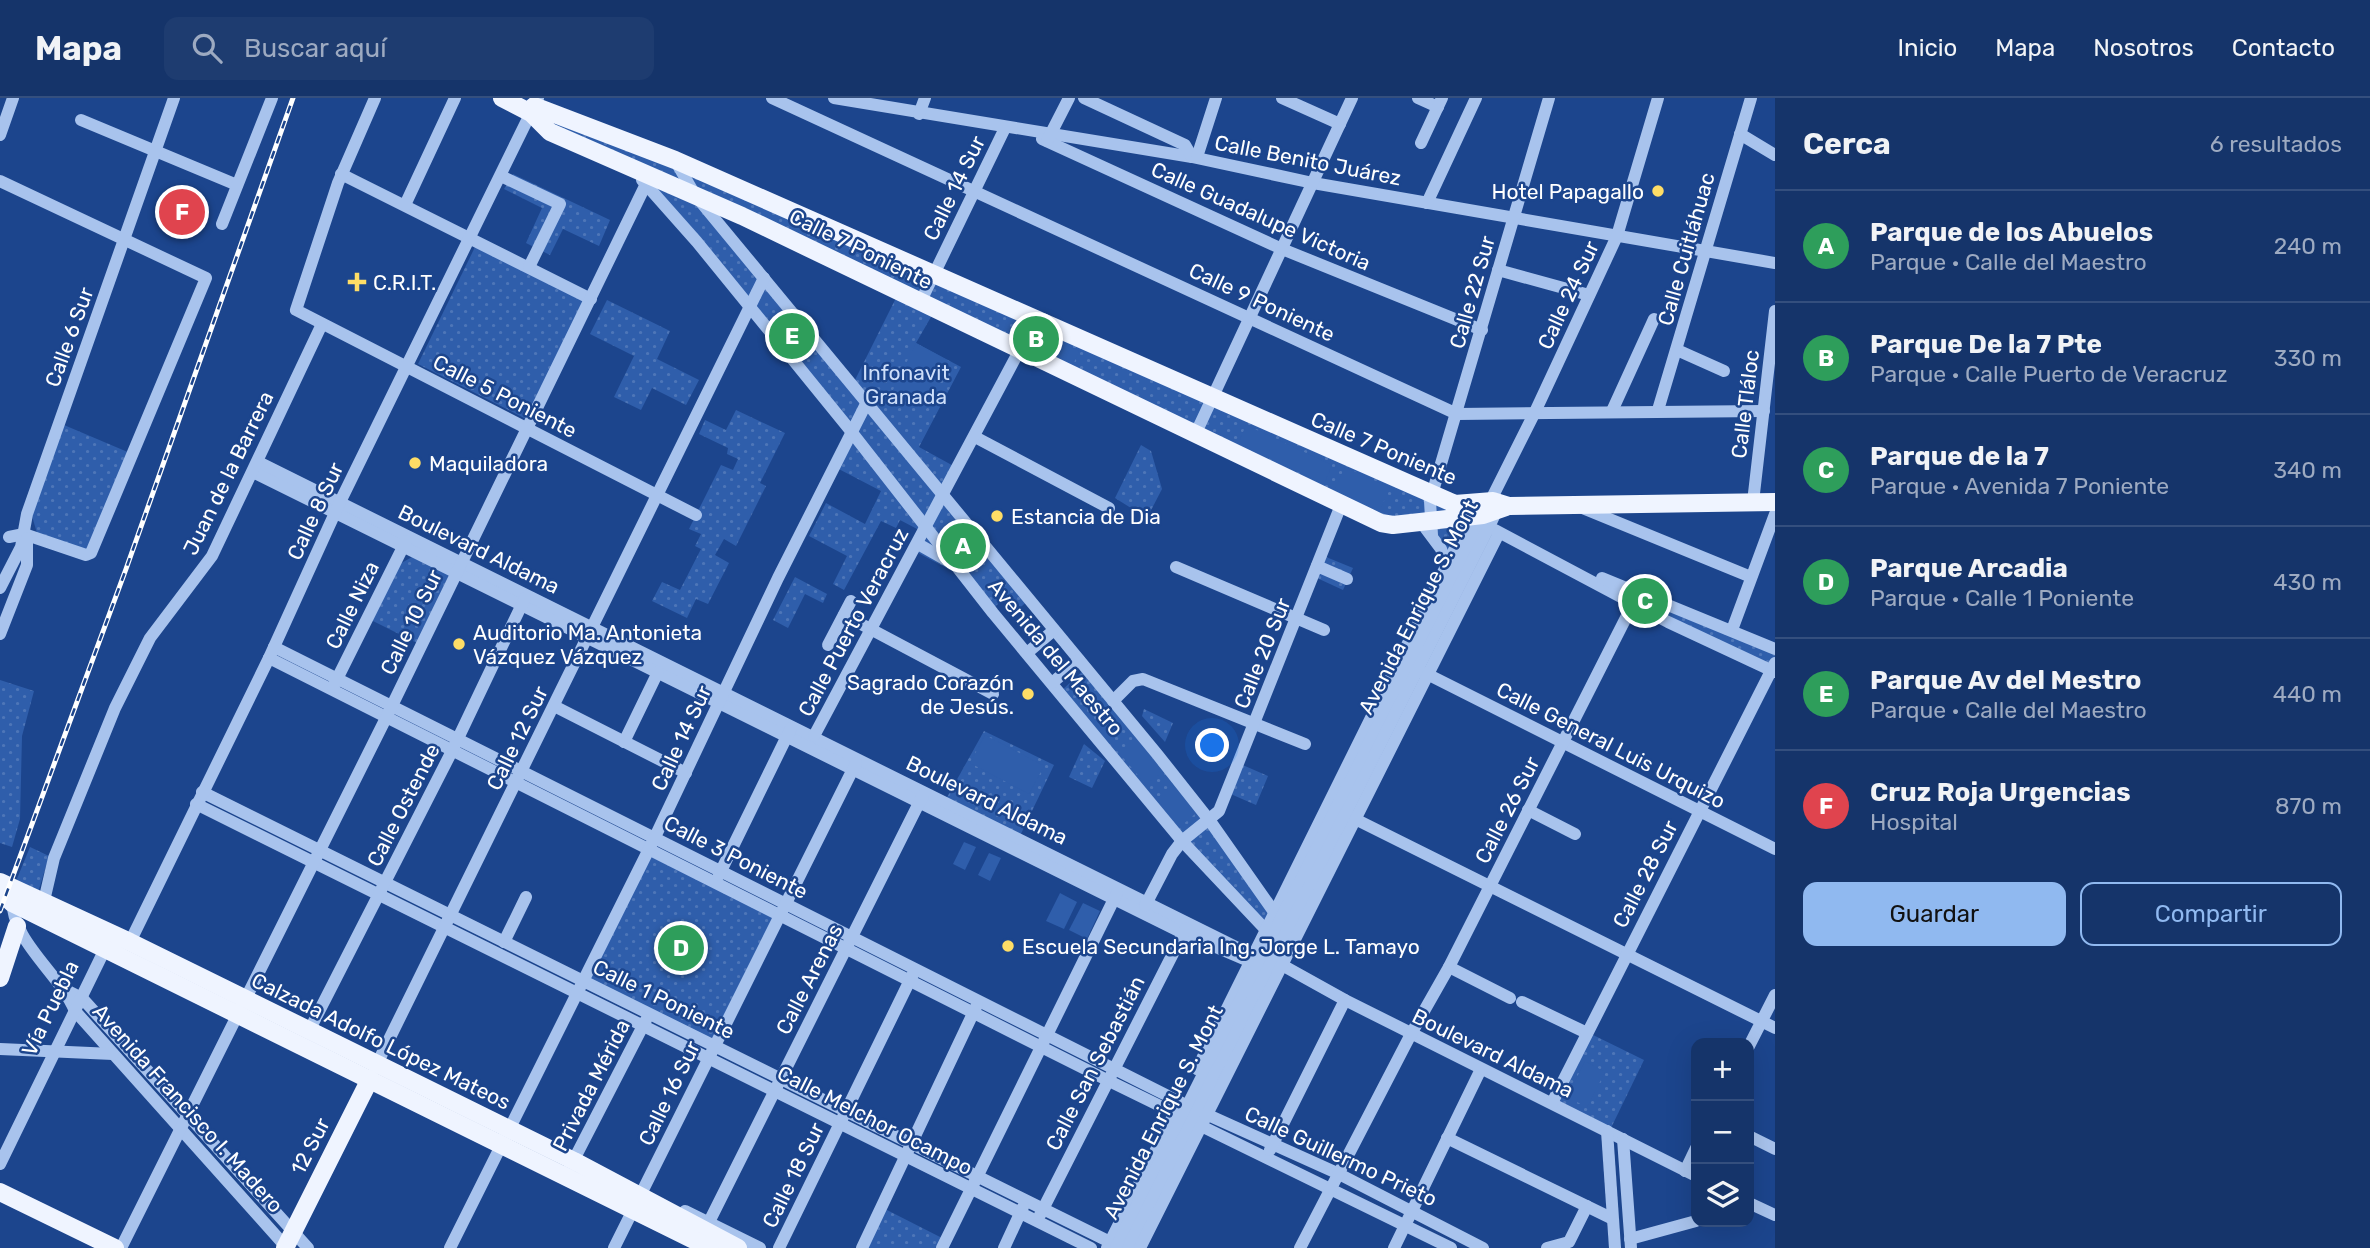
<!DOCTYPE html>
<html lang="es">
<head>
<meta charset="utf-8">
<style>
	body { margin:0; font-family:Rubik,sans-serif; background:#1e3c70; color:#f1f3f6 }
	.controls { position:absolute; right:21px; bottom:21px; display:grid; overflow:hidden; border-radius:14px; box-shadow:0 7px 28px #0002 }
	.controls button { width:63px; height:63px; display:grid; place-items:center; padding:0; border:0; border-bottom:2px solid #344f7e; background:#15346a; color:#f1f3f6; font:35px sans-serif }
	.you { position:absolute; left:1213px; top:648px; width:24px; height:24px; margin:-18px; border:5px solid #fff; border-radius:50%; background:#1a73e8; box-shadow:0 0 0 10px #1a73e833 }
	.badge { display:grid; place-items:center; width:46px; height:46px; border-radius:50%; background:#90b9f0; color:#fff; font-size:23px; font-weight:700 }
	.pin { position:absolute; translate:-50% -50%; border:4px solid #fff; box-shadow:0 2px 7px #0006 }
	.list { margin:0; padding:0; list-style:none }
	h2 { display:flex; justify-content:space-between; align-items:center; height:91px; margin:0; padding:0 28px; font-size:30px }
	h2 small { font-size:23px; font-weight:400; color:#9daac1 }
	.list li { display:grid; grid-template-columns:46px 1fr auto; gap:21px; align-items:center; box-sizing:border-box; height:112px; padding:0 28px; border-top:2px solid #344f7e }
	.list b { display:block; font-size:26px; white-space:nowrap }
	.list p { margin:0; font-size:23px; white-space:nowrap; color:#9daac1 }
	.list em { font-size:23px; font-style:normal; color:#9daac1 }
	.actions { display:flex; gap:14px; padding:21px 28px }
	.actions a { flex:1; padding:16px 0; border:2px solid #90b9f0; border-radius:14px; text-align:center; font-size:24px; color:#90b9f0 }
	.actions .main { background:#90b9f0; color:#111 }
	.icon { flex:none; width:38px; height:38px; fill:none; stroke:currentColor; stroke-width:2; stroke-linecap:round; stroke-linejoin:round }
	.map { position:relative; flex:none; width:1775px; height:1150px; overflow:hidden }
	header { display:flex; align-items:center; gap:42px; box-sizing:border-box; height:98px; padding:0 35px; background:#15346a; border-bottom:2px solid #344f7e }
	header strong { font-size:33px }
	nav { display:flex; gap:38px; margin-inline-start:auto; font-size:24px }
	.search { width:490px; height:63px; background:#1e3c70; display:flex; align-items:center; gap:18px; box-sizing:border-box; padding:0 24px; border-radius:14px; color:#9daac1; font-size:26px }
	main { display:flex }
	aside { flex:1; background:#15346a }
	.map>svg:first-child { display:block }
	.green { fill:url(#green-dots) }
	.pitch { fill:#2f5eab }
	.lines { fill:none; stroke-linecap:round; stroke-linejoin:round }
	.minor { stroke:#a8c3ed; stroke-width:12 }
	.major { stroke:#eff4ff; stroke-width:18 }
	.rail-casing { stroke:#fff; stroke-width:5 }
	.rail { stroke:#1c458d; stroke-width:2.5; stroke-dasharray:8; stroke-linecap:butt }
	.poi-dot { fill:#fedd66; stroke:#1c458d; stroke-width:2.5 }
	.labels { text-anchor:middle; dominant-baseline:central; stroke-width:5; stroke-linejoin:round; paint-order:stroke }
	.street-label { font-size:21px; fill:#fff; stroke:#1c458d }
	.poi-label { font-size:21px; fill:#fff; stroke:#1c458d; text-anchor:start }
	.park-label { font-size:21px; fill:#cedffa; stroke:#1c458d }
</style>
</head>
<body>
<header>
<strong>Mapa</strong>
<div class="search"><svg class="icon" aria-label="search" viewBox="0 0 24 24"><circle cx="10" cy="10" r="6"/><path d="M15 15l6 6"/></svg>Buscar aquí</div>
<nav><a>Inicio</a><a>Mapa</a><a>Nosotros</a><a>Contacto</a></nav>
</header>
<main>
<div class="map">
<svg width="1775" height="1150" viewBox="0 0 1775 1150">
	<defs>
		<pattern id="green-dots" width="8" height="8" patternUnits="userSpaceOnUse" patternTransform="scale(1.75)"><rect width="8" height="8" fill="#2f5eab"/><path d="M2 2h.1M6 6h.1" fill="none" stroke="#4e76b8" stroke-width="1.8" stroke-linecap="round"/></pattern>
	</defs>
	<rect width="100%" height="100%" fill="#1c458d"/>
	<g class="green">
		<polygon points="536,10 1431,398 1486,405 1446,465 1428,432 1393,427 935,212 916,245 961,269 919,349 959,371 944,399 1029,502 1016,513 1005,500 991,512 954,468 952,473 909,450 919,432 900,422 896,430 881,423 844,492 833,486 847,458 809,438 826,405 865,426 881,393 833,368 851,331 650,85 696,104 853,286 899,194 551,33"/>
		<polygon points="513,76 610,122 599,148 563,131 550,157 526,145 542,110 504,91"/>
		<polygon points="476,147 586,202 526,321 418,266"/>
		<polygon points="607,202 670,233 657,261 699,282 686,307 652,290 641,312 614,299 634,258 590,236"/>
		<polygon points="736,312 785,335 760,385 766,388 736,448 724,441 715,457 729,465 708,506 696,501 687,520 652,503 662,484 680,492 701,451 695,448 701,436 689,431 721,367 733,372 738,361 727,356 728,350 699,336 705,322 726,332"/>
		<polygon points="64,327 130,355 86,452 37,435 32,418"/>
		<polygon points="1141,347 1151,353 1162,391 1147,420 1115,400"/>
		<polygon points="412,459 449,477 417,545 371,522 398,467"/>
		<polygon points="1326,459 1353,470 1343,492 1317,480"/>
		<polygon points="1571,469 1775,551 1775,574"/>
		<polygon points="795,479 827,496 823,505 805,496 788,530 773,522"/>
		<polygon points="1086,570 1273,815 1265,831 1060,594"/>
		<polygon points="0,582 34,593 22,638 20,721 12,749 0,745"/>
		<polygon points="1144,611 1173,625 1165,644 1142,618"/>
		<polygon points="984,633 1054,667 1019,740 945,703"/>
		<polygon points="1084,646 1105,663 1092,690 1069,679"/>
		<polygon points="1238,665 1268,678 1256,707 1226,694"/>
		<polygon points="30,749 49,758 37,798 14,788"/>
		<polygon points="648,752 779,817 714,948 583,882"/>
		<polygon points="1587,934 1644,962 1609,1034 1552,1005"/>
		<polygon points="881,1109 946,1142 942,1150 862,1150"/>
	</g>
	<g class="pitch">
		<polygon points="1049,239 1079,253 1073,267 1043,254"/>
		<polygon points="916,245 951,264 925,313 891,296"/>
		<polygon points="1246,327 1332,367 1324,386 1238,346"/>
		<polygon points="1345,369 1390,390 1378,416 1333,395"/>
		<polygon points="985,637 1044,668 1029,696 970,665"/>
		<polygon points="1137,643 1163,673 1146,687 1121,657"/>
		<polygon points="1173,687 1196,715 1180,729 1157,701"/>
		<polygon points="964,744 976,749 965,772 953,766"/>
		<polygon points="989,755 1001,760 990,783 978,777"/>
		<polygon points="1060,795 1077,804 1064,831 1046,823"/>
		<polygon points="1083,805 1100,813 1087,841 1069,832"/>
		<polygon points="1585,963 1605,974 1587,1009 1567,999"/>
	</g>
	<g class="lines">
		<g class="minor">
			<polyline points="375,0 338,85 296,212 696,417"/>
			<polyline points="772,0 1457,316 1764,313"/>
			<polyline points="834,0 1192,59 1313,85 1775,165"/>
			<polyline points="1084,0 1185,47 1192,59"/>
			<polyline points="1282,0 1340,26"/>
			<polyline points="1418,0 1438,9"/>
			<polyline points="919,16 925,0"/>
			<polyline points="81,22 237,87"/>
			<polyline points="1740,36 1775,57"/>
			<polyline points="0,37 13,0"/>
			<polyline points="1042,41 1282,151 1482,232"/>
			<polyline points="1047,43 1069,0"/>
			<polyline points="1421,45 1442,0"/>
			<polyline points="1197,59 1216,0"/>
			<polyline points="675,62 695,97 1157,656 1210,723 1286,831"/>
			<polyline points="341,76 591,201"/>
			<polyline points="501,78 560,106 529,169"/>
			<polyline points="642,82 697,144 850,332 993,515 1182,743 1265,831 1282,867"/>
			<polyline points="0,83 206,180 91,455 86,457 24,436 9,439"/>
			<polyline points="1427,105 1476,0"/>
			<polyline points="405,107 455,0"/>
			<polyline points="222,126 272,0"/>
			<polyline points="1498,172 1589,197"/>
			<polyline points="920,205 1005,30"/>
			<polyline points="1677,252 1724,273"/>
			<polyline points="1658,312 1751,0"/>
			<polyline points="1612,313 1654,221"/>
			<polyline points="1195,337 1352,0"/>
			<polyline points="975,339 1109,410"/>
			<polyline points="258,364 1270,866 1282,867 1345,902 1696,1078"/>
			<polyline points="253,374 1183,835 1265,870"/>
			<polyline points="1753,404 1775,213"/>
			<polyline points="1580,409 1751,479"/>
			<polyline points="1426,431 1441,451 1446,465"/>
			<polyline points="1495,432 1668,524 1775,574"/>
			<polyline points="1432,437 1430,403 1549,0"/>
			<polyline points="918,446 948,463"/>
			<polyline points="1317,468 1347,481"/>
			<polyline points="1176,469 1324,532"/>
			<polyline points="1602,480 1775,551"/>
			<polyline points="0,490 21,449 27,416 174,0"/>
			<polyline points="844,517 993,596"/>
			<polyline points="1732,532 1775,416"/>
			<polyline points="0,536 27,467 27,440"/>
			<polyline points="828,547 851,503"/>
			<polyline points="274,549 1188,1008 1337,1075 1483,1150"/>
			<polyline points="1027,555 1054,532"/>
			<polyline points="269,560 1107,982 1451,1150"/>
			<polyline points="1425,575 1775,751"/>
			<polyline points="1052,585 1079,562"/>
			<polyline points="333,589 406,443"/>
			<polyline points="1113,603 1133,583 1143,581 1305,646"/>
			<polyline points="554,608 686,675"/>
			<polyline points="814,638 1035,223"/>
			<polyline points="624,644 658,574"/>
			<polyline points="202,694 1122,1150"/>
			<polyline points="196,706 1091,1150"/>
			<polyline points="1528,712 1575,736"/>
			<polyline points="1353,720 1775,930"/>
			<polyline points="719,777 791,630"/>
			<path d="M12,799c-1,45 47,75 63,114l212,237"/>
			<polyline points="44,803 54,760 115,610 150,540 212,458 322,226"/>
			<polyline points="1145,808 1172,756 1182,743 1219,713 1341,407"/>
			<polyline points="130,844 269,560 340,404 538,0"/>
			<polyline points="504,844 526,799"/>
			<polyline points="1449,869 1510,900"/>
			<polyline points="66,892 82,900 308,1150"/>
			<polyline points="1522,904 1587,935"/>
			<polyline points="309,933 452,653 525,500"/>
			<polyline points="1749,948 1775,897"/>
			<polyline points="0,951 113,956"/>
			<polyline points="375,970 764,180"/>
			<polyline points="1197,971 1473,414"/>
			<polyline points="1552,1005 1775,565"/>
			<polyline points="1607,1033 1615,1150"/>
			<polyline points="1749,1038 1775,1051"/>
			<polyline points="1447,1040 1611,1120"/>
			<polyline points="1623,1041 1631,1150"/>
			<polyline points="1270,1052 1345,902"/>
			<polyline points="0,1066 105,851"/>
			<polyline points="1685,1073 1696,1050"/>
			<polyline points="566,1077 646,922"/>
			<polyline points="1749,1105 1775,1117"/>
			<polyline points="685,1113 760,1150"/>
			<polyline points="1040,1117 1186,830"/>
			<polyline points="709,1124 923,697"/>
			<polyline points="1630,1141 1696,1123"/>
			<polyline points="121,1150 386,620 646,86"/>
			<polyline points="450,1150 655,739 778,480 867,304"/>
			<polyline points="614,1150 856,665"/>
			<polyline points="779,1150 913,876"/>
			<polyline points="862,1150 977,907"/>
			<polyline points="942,1150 1117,795"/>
			<polyline points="1004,1150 1023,1109"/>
			<polyline points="1107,1150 1179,1006"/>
			<polyline points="1116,1150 1535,314 1617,138 1658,0"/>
			<polyline points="1128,1150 1489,429 1496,414 1494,408"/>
			<polyline points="1140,1150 1499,435"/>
			<polyline points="1300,1150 1411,936 1449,869 1639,494"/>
			<polyline points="1394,1150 1481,971"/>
			<polyline points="1547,1150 1569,1144 1587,1108"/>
		</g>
		<g class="major">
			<polyline points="502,0 531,15 550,34 742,118 1381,425 1393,427 1483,417 1506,409"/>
			<polyline points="534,8 675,62 1455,406 1493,403 1509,408 1775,404"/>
			<polyline points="0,784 130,844 574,1063 738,1150"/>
			<polyline points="0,793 12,805 710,1150"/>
			<polyline points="0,880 17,828"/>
			<polyline points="0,1094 115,1150"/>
			<polyline points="285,1150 370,981"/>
		</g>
		<g class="rail-casing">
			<polyline id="rail" points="0,813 126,471 293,0"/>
		</g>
		<use href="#rail" class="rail"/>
	</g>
	<g class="poi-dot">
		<circle cx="1658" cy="93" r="7"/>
		<path d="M353.5 173.5h7v7h7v7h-7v7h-7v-7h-7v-7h7z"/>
		<circle cx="415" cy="365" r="7"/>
		<circle cx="997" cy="418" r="7"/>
		<circle cx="459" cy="546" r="7"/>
		<circle cx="1028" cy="596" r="7"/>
		<circle cx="1008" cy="848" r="7"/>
	</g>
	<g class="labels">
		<g class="street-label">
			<text transform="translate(1308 62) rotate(11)">Calle Benito Juárez</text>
			<text transform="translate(954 90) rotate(-64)">Calle 14 Sur</text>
			<text transform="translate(1261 118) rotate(24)">Calle Guadalupe Victoria</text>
			<text transform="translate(861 151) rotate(26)">Calle 7 Poniente</text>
			<text transform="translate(1686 151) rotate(-74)">Calle Cuitláhuac</text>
			<text transform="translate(1472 194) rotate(-74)">Calle 22 Sur</text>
			<text transform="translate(1568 197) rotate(-65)">Calle 24 Sur</text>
			<text transform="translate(1262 204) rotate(25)">Calle 9 Poniente</text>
			<text transform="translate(69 239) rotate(-70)">Calle 6 Sur</text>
			<text transform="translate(505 298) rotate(27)">Calle 5 Poniente</text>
			<text transform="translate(1745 306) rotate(-83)">Calle Tláloc</text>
			<text transform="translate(1384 350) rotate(23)">Calle 7 Poniente</text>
			<text transform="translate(228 375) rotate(-64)">Juan de la Barrera</text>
			<text transform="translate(315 413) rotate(-65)">Calle 8 Sur</text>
			<text transform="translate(479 451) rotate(26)">Boulevard Aldama</text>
			<text transform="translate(352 507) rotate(-64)">Calle Niza</text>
			<text transform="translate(1418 509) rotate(-63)">Avenida Enrique S. Mont</text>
			<text transform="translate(411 524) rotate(-64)">Calle 10 Sur</text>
			<text transform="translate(853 524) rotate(-62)">Calle Puerto Veracruz</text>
			<text transform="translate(1262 555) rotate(-68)">Calle 20 Sur</text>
			<text transform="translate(1056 559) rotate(50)">Avenida del Maestro</text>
			<text transform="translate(517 640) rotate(-64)">Calle 12 Sur</text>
			<text transform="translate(681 640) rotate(-65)">Calle 14 Sur</text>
			<text transform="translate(1611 647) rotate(27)">Calle General Luis Urquizo</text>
			<text transform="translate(987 702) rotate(26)">Boulevard Aldama</text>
			<text transform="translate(403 707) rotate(-63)">Calle Ostende</text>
			<text transform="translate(1507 712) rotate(-63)">Calle 26 Sur</text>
			<text transform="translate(736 759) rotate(27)">Calle 3 Poniente</text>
			<text transform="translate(1645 776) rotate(-63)">Calle 28 Sur</text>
			<text transform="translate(809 881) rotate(-63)">Calle Arenas</text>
			<text transform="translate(664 901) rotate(26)">Calle 1 Poniente</text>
			<text transform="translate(50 910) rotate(-64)">Vía Puebla</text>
			<text transform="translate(381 943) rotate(26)">Calzada Adolfo López Mateos</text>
			<text transform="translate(1493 955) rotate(26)">Boulevard Aldama</text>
			<text transform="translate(1095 965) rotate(-63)">Calle San Sebastián</text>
			<text transform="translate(591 987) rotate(-63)">Privada Mérida</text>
			<text transform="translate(669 995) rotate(-64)">Calle 16 Sur</text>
			<text transform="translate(188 1010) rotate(48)">Avenida Francisco I. Madero</text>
			<text transform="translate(1163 1014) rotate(-63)">Avenida Enrique S. Mont</text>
			<text transform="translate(875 1022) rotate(27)">Calle Melchor Ocampo</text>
			<text transform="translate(310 1048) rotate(-63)">12 Sur</text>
			<text transform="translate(1341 1058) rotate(25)">Calle Guillermo Prieto</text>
			<text transform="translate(793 1077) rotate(-64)">Calle 18 Sur</text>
		</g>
		<g class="poi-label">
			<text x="1644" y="93" text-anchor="end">Hotel Papagallo</text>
			<text x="373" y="184">C.R.I.T.</text>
			<text x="429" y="365">Maquiladora</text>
			<text x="1011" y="418">Estancia de Dia</text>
			<text x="473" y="534">Auditorio Ma. Antonieta<tspan x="473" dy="24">Vázquez Vázquez</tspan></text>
			<text x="1014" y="584" text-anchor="end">Sagrado Corazón<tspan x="1014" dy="24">de Jesús.</tspan></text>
			<text x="1022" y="848">Escuela Secundaria Ing. Jorge L. Tamayo</text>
		</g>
		<g class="park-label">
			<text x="906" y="274">Infonavit<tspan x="906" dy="24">Granada</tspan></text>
		</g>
	</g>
</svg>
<div class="controls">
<button>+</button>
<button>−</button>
<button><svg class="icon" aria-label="layers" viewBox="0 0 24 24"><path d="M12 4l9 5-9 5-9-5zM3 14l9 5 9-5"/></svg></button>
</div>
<div class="you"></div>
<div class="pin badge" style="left:963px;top:448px;background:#2e9e5b">A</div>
<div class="pin badge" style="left:1036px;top:241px;background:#2e9e5b">B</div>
<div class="pin badge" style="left:1645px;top:503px;background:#2e9e5b">C</div>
<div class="pin badge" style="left:681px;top:850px;background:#2e9e5b">D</div>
<div class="pin badge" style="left:792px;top:238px;background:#2e9e5b">E</div>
<div class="pin badge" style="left:182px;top:114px;background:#e0444e">F</div>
</div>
<aside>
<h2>Cerca<small>6 resultados</small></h2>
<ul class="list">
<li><span class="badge" style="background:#2e9e5b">A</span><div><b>Parque de los Abuelos</b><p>Parque · Calle del Maestro</p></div><em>240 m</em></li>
<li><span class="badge" style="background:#2e9e5b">B</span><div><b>Parque De la 7 Pte</b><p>Parque · Calle Puerto de Veracruz</p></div><em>330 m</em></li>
<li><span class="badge" style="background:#2e9e5b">C</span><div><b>Parque de la 7</b><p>Parque · Avenida 7 Poniente</p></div><em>340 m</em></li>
<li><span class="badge" style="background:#2e9e5b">D</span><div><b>Parque Arcadia</b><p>Parque · Calle 1 Poniente</p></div><em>430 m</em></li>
<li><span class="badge" style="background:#2e9e5b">E</span><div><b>Parque Av del Mestro</b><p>Parque · Calle del Maestro</p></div><em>440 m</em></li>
<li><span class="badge" style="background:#e0444e">F</span><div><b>Cruz Roja Urgencias</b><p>Hospital</p></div><em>870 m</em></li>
</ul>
<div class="actions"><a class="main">Guardar</a><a>Compartir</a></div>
</aside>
</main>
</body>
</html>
